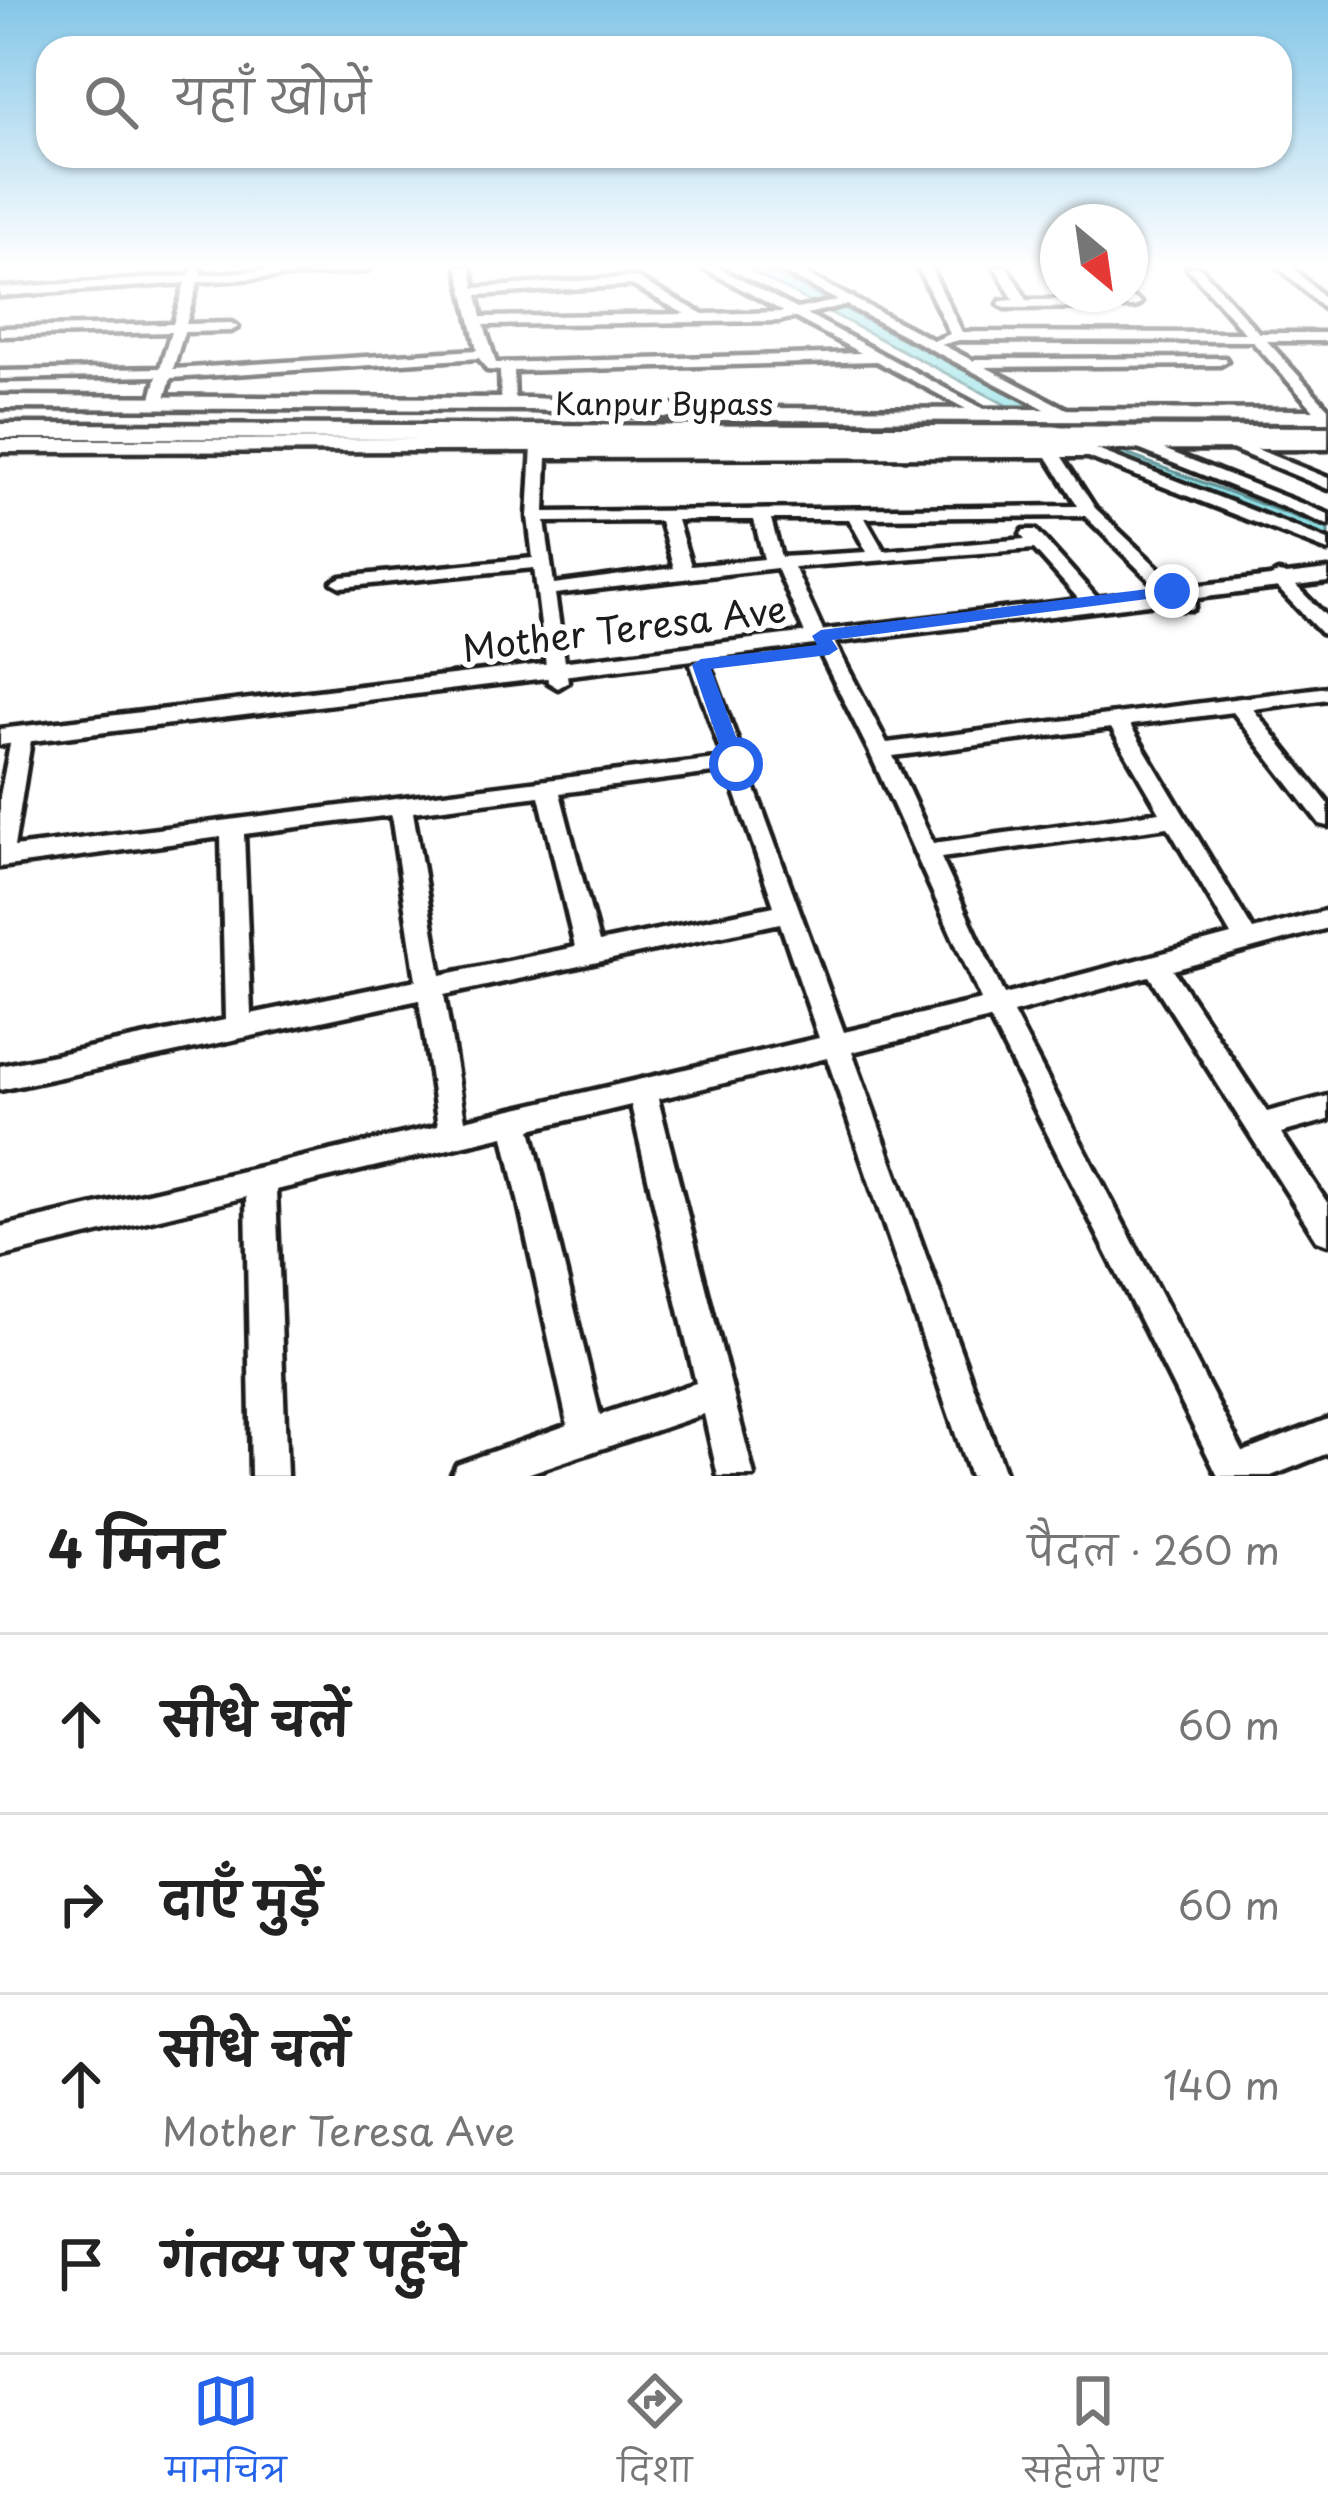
<!DOCTYPE html>
<html lang="hi">
<head>
<meta charset="utf-8">
<style>
	body { margin:0; font-family:"Playpen Sans","Playpen Sans Deva",sans-serif; background:#f2f2f2; color:#222 }
	.compass { position:absolute; left:1040px; top:204px; width:108px; height:108px; border-radius:50%; background:#fff; box-shadow:0 3px 9px #0004; rotate:151deg }
	.stop { position:absolute; width:36px; height:36px; margin:-27px; border:9px solid #2563eb; border-radius:50%; background:#fff }
	.stop.end { background:#2563eb; border-color:#fff; box-shadow:0 3px 12px #0008 }
	.list { margin:0; padding:0; list-style:none }
	h2 { display:flex; justify-content:space-between; align-items:center; height:156px; margin:0; padding:0 48px; font-size:51px }
	h2 small { font-size:39px; font-weight:400; color:#767676 }
	.list li { display:grid; grid-template-columns:78px 1fr auto; gap:36px; align-items:center; box-sizing:border-box; height:180px; padding:0 48px; border-top:3px solid #e0e0e0 }
	.list b { display:block; font-size:45px; white-space:nowrap }
	.list p { margin:0; font-size:39px; white-space:nowrap; color:#767676 }
	.list em { font-size:39px; font-style:normal; color:#767676 }
	.icon { flex:none; width:66px; height:66px; fill:none; stroke:currentColor; stroke-width:2; stroke-linecap:round; stroke-linejoin:round }
	.map { position:relative; flex:none; width:1328px; height:1476px; overflow:hidden }
	.search { position:absolute; background:#fff; box-shadow:0 3px 9px #0004; left:36px; right:36px; top:36px; height:132px; display:flex; align-items:center; gap:30px; box-sizing:border-box; padding:0 42px; border-radius:36px; color:#767676; font-size:45px }
	.sheet { height:876px; background:#fff }
	nav { display:flex; justify-content:space-around; align-items:center; box-sizing:border-box; height:168px; border-top:3px solid #e0e0e0; background:#fff; font-size:33px; color:#767676 }
	nav a { display:grid; justify-items:center; gap:6px }
	nav .on { color:#2563eb }
	.map>svg:first-child { display:block }
	.water { fill:#8ee0e5; stroke:#609295; stroke-width:3 }
	.lines { fill:none; stroke-linecap:round; stroke-linejoin:round }
	.minor-casing { stroke:#1c1c1c; stroke-width:9 }
	.tertiary-casing { stroke:#1c1c1c; stroke-width:9 }
	.secondary-casing { stroke:#1c1c1c; stroke-width:9 }
	.trunk-casing { stroke:#1c1c1c; stroke-width:9 }
	.minor { fill:#fff; fill-rule:evenodd }
	.tertiary { fill:#fff; fill-rule:evenodd }
	.secondary { fill:#fff; fill-rule:evenodd }
	.trunk { fill:#fff; fill-rule:evenodd }
	.route { fill:#2563eb }
	.labels { text-anchor:middle; dominant-baseline:central; stroke-width:12; stroke-linejoin:round; paint-order:stroke }
	.far-street-label { font-size:30px; fill:#1c1c1c; stroke:#fff }
	.street-label { font-size:36px; fill:#1c1c1c; stroke:#fff }
</style>
</head>
<body>
<div class="map">
<svg width="1328" height="1476" viewBox="0 0 1328 1476">
	<rect width="100%" height="100%" fill="#fff"/>
	<filter id="ink" filterUnits="userSpaceOnUse"><feTurbulence type="fractalNoise" baseFrequency=".00833" numOctaves="2"/><feDisplacementMap in="SourceGraphic" scale="24" xChannelSelector="R" yChannelSelector="G"/><feConvolveMatrix kernelMatrix="1 2 1 2 8 2 1 2 1" color-interpolation-filters="sRGB"/></filter>
	<g filter="url(#ink)">
		<polygon class="water" points="743,267 762,267 1129,455 1328,529 1328,541 1100,454"/>
		<g class="lines">
			<g class="minor-casing">
				<g id="minor">
					<path d="M195,267l6,4 -1,4 111,-8h61l-6,4 -168,11 -12,42 45,-1 7,4 -7,4 -47,1 -11,37 304,-19 -19,-83h12l5,21 159,-11 69,37 81,-2 -82,-45h15l80,42 56,-12v6l-46,11 188,101 -12,3 -107,-57 -362,10 1,33 -7,4 -7,-4 -1,-33 -13,-1 -8,-12 -308,20 -7,24 -7,4 -7,-4 7,-26 -157,3v-8l160,-3 11,-36 -171,4v-8l173,-4 12,-41 -185,13v-8l188,-12zM632,285l53,29 -203,3 -5,-22zM794,317l67,36 -365,10 -12,-38 295,-4z"/>
					<polygon points="918,267 930,267 962,332 1245,333 1187,267 1200,267 1259,333 1328,333 1328,341 1267,341 1328,408 1328,420 1322,419 1252,341 959,340 933,347 933,341 950,334"/>
					<polygon points="995,267 1007,267 1027,300 1135,299 1141,303 1135,307 1005,308 999,304 1001,301 1014,300"/>
					<polygon points="1279,267 1292,267 1328,301 1328,312"/>
					<polygon points="1225,358 1227,361 1220,365 976,367 969,363 976,359"/>
					<polygon points="1138,439 1328,514 1328,525 1133,447 1130,444"/>
					<polygon points="1232,439 1328,478 1328,489 1227,447 1224,444"/>
					<path d="M540,441l5,2 3,5 522,-1 7,-5 251,98v11l-240,-94h-26l33,51 98,93 2,4 -2,4h-14l-94,-93 -220,2 19,33 141,-12 -4,-5 3,-4h12l61,68 3,4 -9,6 -6,-2 -51,-57 -240,18 29,64 8,5 56,107 441,-56v12l-75,10 75,94v23l-8,-2 -87,-112 -103,13 123,205 75,-20v18l-155,42 94,142 61,-16v24l-47,13 47,71v40l-11,-4 -168,-264 -136,37 230,439 85,-33v34l-57,23h-53l-228,-457 -138,33 154,424h-36l-143,-418 -169,41 96,377h-36l-14,-62 -183,62h-70l6,-12 111,-39 -64,-289 -228,54 11,286h-36l-5,-279 -246,60v-30l438,-101 -19,-126 -419,90v-24l225,-46 -4,-183 -221,30v-71l12,-62 10,-7 10,7 -18,113 709,-89 -32,-93 10,-6 7,2 136,371 137,-32 -112,-249 -55,-110 -8,-5 -29,-68 -222,26 13,88 -10,6 -10,-6 -14,-114 -193,19 -9,-5 9,-5 192,-19 -5,-41 4,-71zM1047,457l31,49 -533,6 2,-54zM771,519h78l18,33 -86,5zM677,520h77l10,39 -73,7zM660,521l14,47 -120,16 -9,-62zM1111,728l49,84 -227,31 -40,-87zM728,771l46,135 -175,36 -39,-149zM539,796l36,151 -134,28 -28,-163zM391,815l25,165 -165,34 -7,-180zM1168,827l63,108 -227,60 -63,-137zM780,923l39,115 -354,82 -21,-125zM631,1105l65,278 -96,32 -69,-286z"/>
					<polygon points="1278,573 1284,574 1328,618 1328,635 1321,633 1272,582 1269,578"/>
				</g>
			</g>
			<g class="tertiary-casing">
				<g id="tertiary">
					<polygon points="774,267 792,267 1078,415 1064,419"/>
					<polygon points="1328,570 1328,582 0,745 0,729"/>
				</g>
			</g>
			<g class="secondary-casing">
				<g id="secondary">
					<polygon points="0,396 532,398 723,408 1328,410 1328,422 723,420 532,410 0,408"/>
					<polygon points="1328,437 1328,449 0,452 0,440"/>
				</g>
			</g>
			<g class="trunk-casing">
				<polygon id="trunk" points="0,424 1328,427 1328,441 0,438"/>
			</g>
			<use href="#minor" class="minor"/>
			<use href="#tertiary" class="tertiary"/>
			<use href="#secondary" class="secondary"/>
			<use href="#trunk" class="trunk"/>
		</g>
	</g>
	<linearGradient id="sky" x2="0" y2="1"><stop stop-color="#84c6e7"/><stop offset="0.56" stop-color="#fff"/><stop offset="1" stop-color="#fff" stop-opacity="0"/></linearGradient>
	<rect width="1328" height="474" fill="url(#sky)"/>
	<polygon class="route" points="1172,586 1178,588 1178,595 832,640 838,649 829,655 711,669 746,764 736,770 726,764 692,665 701,659 817,645 812,636 821,630"/>
	<g class="labels">
		<g class="far-street-label">
			<text x="664" y="402">Kanpur Bypass</text>
		</g>
		<g class="street-label">
			<text transform="translate(624 627) rotate(-7)">Mother Teresa Ave</text>
		</g>
	</g>
</svg>
<svg class="compass" viewBox="-18 -18 36 36"><path d="M0-13l5 13h-10z" fill="#e53935"/><path d="M0 13l5-13h-10z" fill="#767676"/></svg>
<div class="stop" style="left:736px;top:764px"></div>
<div class="stop end" style="left:1172px;top:591px"></div>
<div class="search"><svg class="icon" aria-label="search" viewBox="0 0 24 24"><circle cx="10" cy="10" r="6"/><path d="M15 15l6 6"/></svg>यहाँ खोजें</div>
</div>
<section class="sheet">
<h2>4 मिनट<small>पैदल · 260 m</small></h2>
<ul class="list">
<li><svg class="icon" aria-label="ahead" viewBox="0 0 24 24"><path d="M12 20V5M6 11l6-6 6 6"/></svg><div><b>सीधे चलें</b></div><em>60 m</em></li>
<li><svg class="icon" aria-label="right" viewBox="0 0 24 24"><path d="M7 20v-9h11M14 6l5 5-5 5"/></svg><div><b>दाएँ मुड़ें</b></div><em>60 m</em></li>
<li><svg class="icon" aria-label="ahead" viewBox="0 0 24 24"><path d="M12 20V5M6 11l6-6 6 6"/></svg><div><b>सीधे चलें</b><p>Mother Teresa Ave</p></div><em>140 m</em></li>
<li><svg class="icon" aria-label="arrive" viewBox="0 0 24 24"><path d="M6 21V4h12l-3 4 3 4H6"/></svg><div><b>गंतव्य पर पहुँचे</b></div></li>
</ul>
</section>
<nav>
<a class="on"><svg class="icon" aria-label="map" viewBox="0 0 24 24"><path d="M3 6l6-2 6 2 6-2v14l-6 2-6-2-6 2zM9 4v14M15 6v14"/></svg>मानचित्र</a>
<a><svg class="icon" aria-label="directions" viewBox="0 0 24 24"><path d="M12 3l9 9-9 9-9-9zM9 14v-3h6M13 9l2 2-2 2"/></svg>दिशा</a>
<a><svg class="icon" aria-label="saved" viewBox="0 0 24 24"><path d="M7 4h10v16l-5-4-5 4z"/></svg>सहेजे गए</a>
</nav>
</body>
</html>
